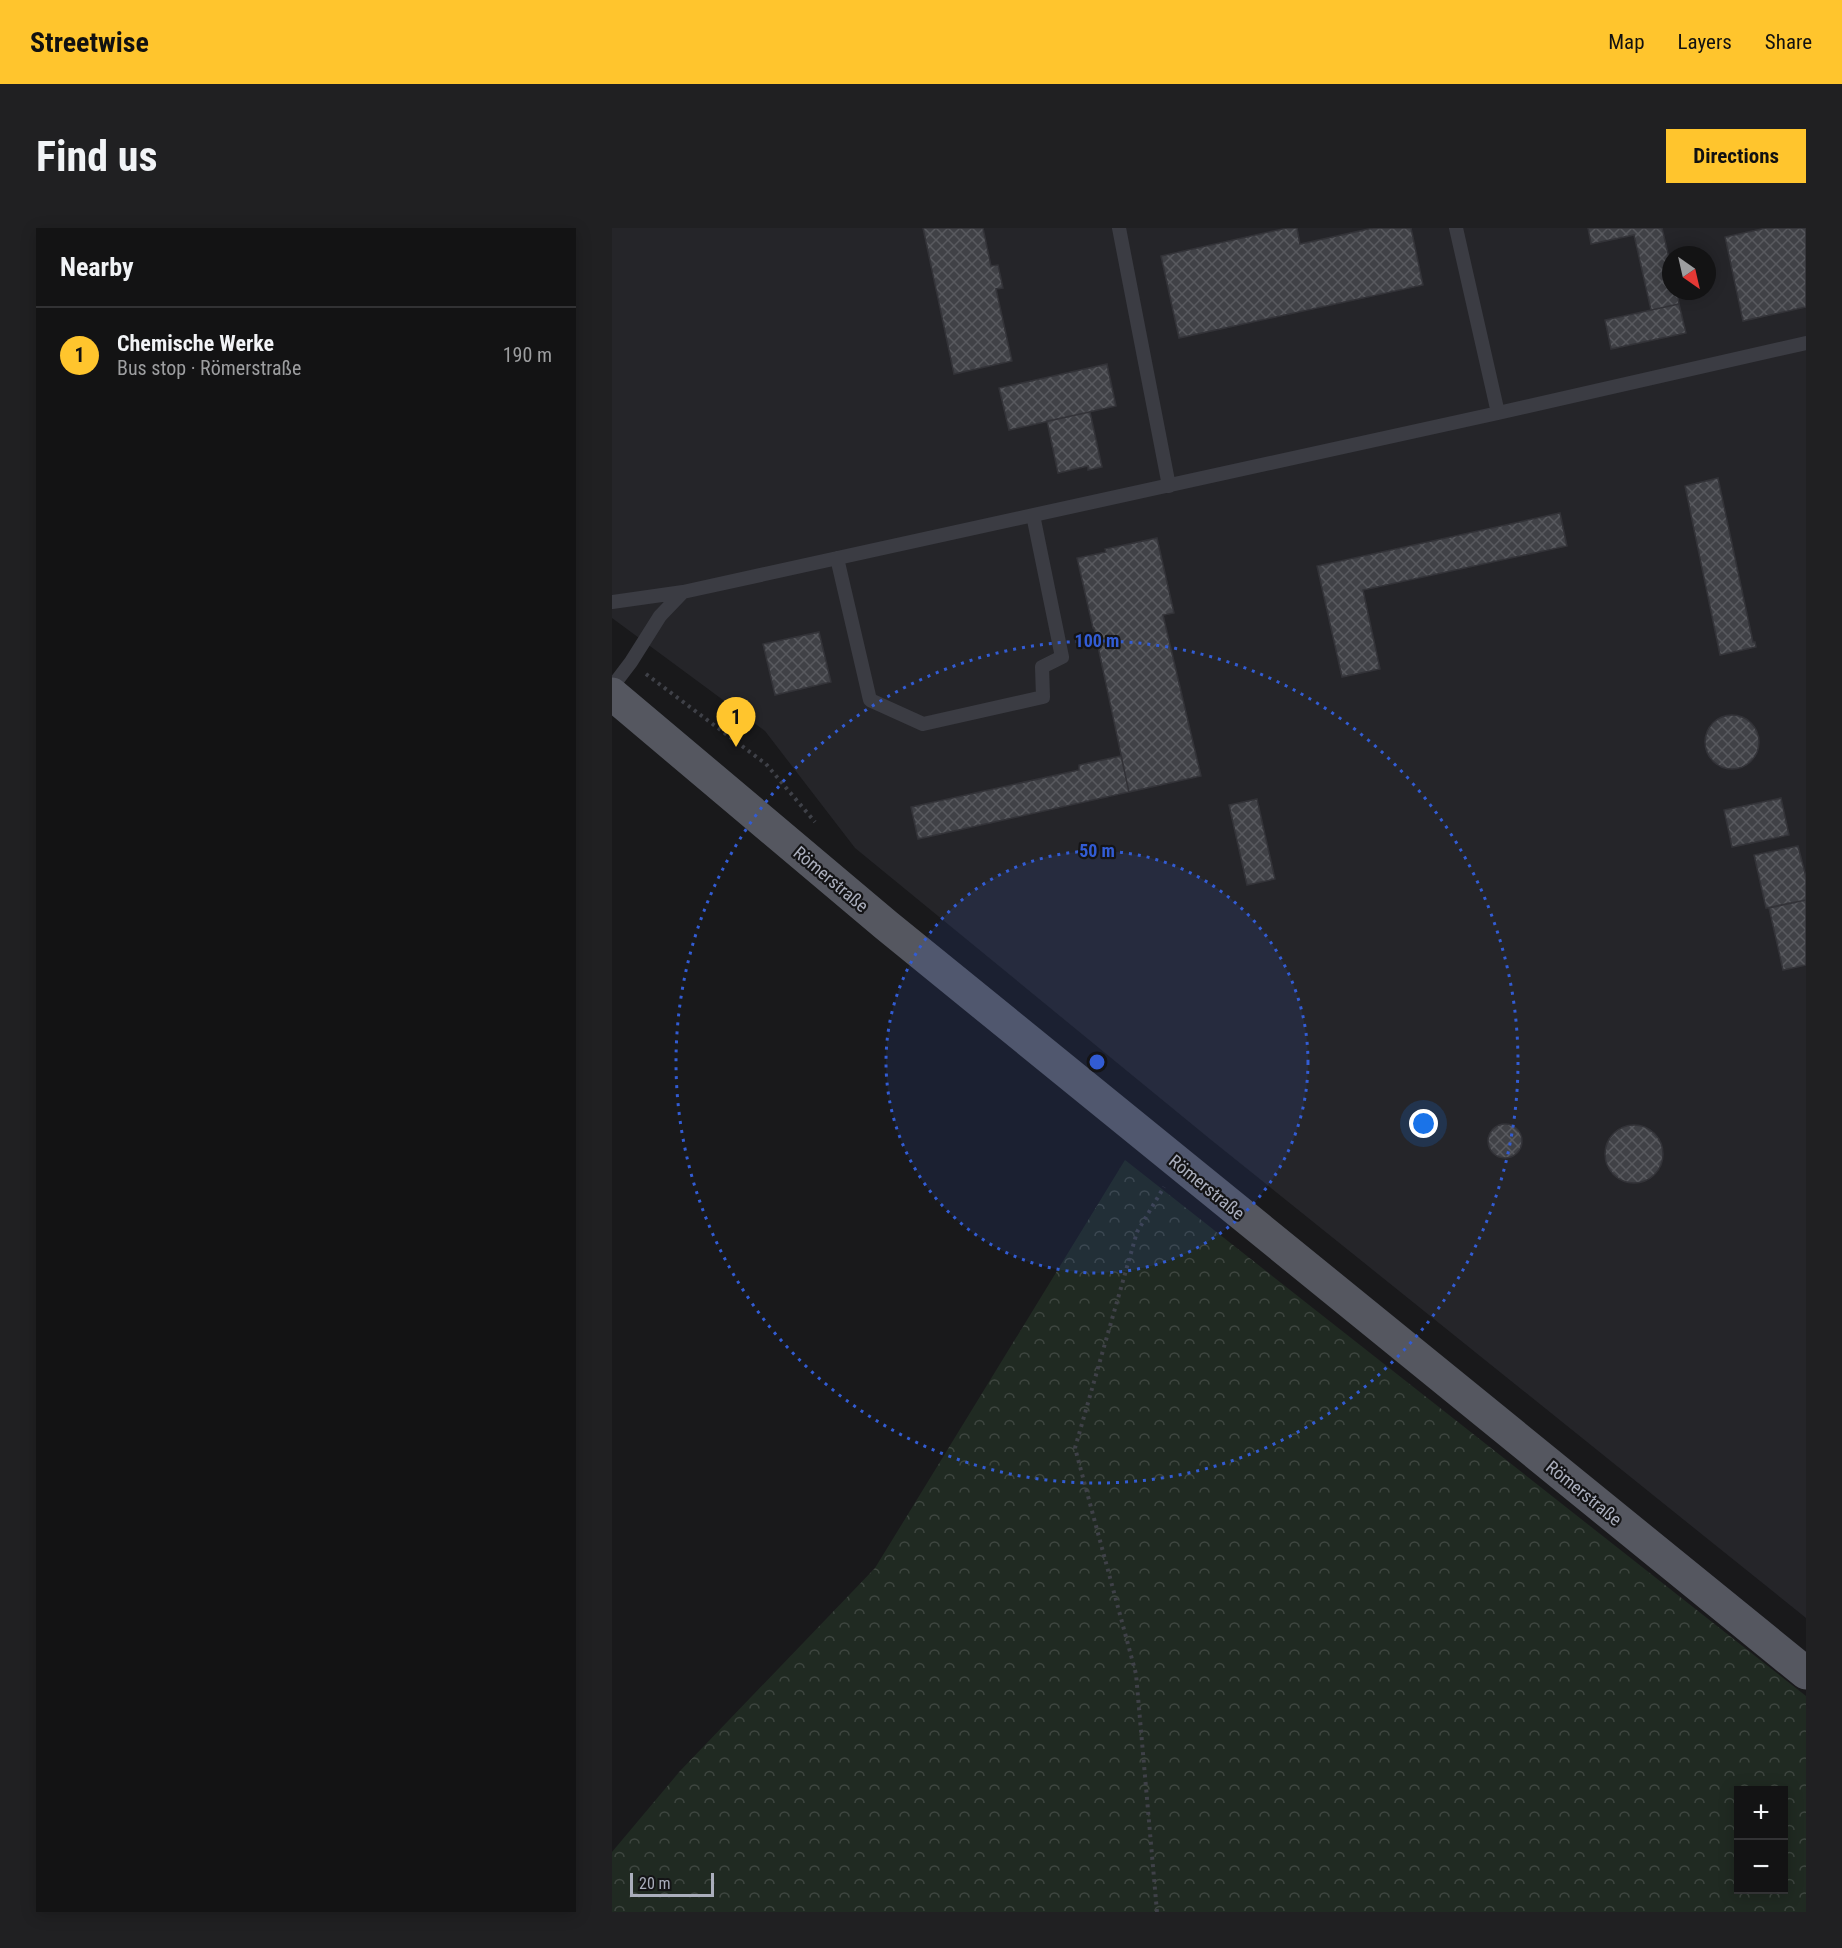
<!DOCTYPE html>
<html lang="en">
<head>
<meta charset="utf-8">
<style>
	:root { --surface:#131314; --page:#202022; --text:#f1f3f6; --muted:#9d9ea0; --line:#323234; --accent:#ffc52d }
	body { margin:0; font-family:"Roboto Condensed",sans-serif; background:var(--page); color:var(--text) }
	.controls { position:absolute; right:18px; bottom:18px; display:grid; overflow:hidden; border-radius:0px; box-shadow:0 3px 15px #0003 }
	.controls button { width:54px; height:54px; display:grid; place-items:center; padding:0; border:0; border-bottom:2px solid var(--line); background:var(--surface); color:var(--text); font:30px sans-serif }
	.compass { position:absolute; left:1050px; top:18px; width:54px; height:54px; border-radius:50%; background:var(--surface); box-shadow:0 3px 15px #0003; rotate:146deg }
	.scale { position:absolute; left:18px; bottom:15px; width:84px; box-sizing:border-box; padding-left:6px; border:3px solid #aaaebc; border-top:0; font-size:16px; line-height:21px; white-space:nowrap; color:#aaaebc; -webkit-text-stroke:4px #141416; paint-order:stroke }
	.you { position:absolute; left:812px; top:896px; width:21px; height:21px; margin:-15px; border:4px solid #fff; border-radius:50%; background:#1a73e8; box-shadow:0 0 0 9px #1a73e833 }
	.badge { display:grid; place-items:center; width:39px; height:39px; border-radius:50%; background:var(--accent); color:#111; font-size:20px; font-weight:700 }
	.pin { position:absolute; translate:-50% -50px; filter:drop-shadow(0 2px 3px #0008) }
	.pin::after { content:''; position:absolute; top:32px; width:21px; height:18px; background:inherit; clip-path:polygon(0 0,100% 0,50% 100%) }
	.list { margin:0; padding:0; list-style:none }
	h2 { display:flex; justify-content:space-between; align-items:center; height:78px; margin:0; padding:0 24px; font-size:26px }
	h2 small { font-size:20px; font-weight:400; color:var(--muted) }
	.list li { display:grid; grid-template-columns:39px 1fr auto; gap:18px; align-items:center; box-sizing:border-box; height:96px; padding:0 24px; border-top:2px solid var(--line) }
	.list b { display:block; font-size:22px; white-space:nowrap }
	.list p { margin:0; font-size:20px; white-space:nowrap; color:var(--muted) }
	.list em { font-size:20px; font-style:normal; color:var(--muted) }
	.map { position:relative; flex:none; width:1194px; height:1684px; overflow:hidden; border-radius:0px }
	header { display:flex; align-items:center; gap:36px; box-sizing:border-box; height:84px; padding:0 30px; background:var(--accent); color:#111 }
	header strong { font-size:28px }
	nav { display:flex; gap:33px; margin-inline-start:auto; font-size:21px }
	.intro { display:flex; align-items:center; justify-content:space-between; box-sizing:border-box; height:144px; padding:0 36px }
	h1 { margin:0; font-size:42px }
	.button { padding:15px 27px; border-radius:0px; background:var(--accent); color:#111; font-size:21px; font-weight:700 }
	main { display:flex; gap:36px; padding:0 36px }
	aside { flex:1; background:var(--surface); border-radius:0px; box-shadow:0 3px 15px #0003 }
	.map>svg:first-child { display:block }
	.built { fill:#252529; fill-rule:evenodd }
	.forest { fill:url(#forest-crowns); fill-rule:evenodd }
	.building { fill:url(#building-cross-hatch); stroke:#333338; stroke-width:1.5 }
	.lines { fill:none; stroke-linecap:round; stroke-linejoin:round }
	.path { stroke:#3f4148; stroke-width:4; stroke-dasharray:3 4.5; stroke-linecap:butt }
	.lane { stroke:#3b3c43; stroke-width:14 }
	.primary { stroke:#555760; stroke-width:33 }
	.ring { fill:none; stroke:#325cd4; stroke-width:3; stroke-dasharray:3 6 }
	.labels { text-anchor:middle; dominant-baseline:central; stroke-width:4.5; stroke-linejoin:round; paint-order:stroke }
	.street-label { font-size:18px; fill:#aaaebc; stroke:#141416 }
	.centre { fill:#325cd4; stroke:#141416; stroke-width:3 }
	.ring-label { font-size:18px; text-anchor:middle; font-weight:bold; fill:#325cd4; stroke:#141416; stroke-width:4.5; stroke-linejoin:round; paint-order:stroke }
</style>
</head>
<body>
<header>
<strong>Streetwise</strong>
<nav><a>Map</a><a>Layers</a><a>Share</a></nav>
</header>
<div class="intro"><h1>Find us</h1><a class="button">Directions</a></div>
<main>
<aside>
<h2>Nearby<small></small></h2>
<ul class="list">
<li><span class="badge">1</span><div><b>Chemische Werke</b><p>Bus stop · Römerstraße</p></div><em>190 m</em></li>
</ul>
</aside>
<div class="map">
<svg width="1194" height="1684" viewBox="0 0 1194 1684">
	<defs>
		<pattern id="forest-crowns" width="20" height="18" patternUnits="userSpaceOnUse" patternTransform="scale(1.5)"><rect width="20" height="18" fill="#202a22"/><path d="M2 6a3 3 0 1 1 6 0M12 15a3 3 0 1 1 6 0" fill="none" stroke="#3e4640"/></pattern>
		<pattern id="building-cross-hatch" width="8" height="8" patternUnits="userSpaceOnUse" patternTransform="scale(1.5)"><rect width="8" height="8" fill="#404146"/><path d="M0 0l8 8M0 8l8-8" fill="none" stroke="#595a5f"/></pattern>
	</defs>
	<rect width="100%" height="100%" fill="#19191b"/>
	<path class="built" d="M 0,0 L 1194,0 L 1194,1390 L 598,911 L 243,620 L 153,503 L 0,390 ZM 1059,27 L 1095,27 L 1095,63 L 1059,63 Z"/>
	<path class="forest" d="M 513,932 L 1194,1468 L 1194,1684 L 0,1684 L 0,1624 L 68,1543 L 263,1340 ZM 1126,1562 L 1172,1562 L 1172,1662 L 1126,1662 Z"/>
	<path class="building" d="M 311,0 L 371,0 L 379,38 L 386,37 L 391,60 L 384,61 L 400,133 L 342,146 Z
		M 675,0 L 685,0 L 688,16 L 761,0 L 799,0 L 811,57 L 567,110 L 549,28 Z
		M 976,0 L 1050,0 L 1059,38 L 1059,63 L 1065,63 L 1067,76 L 1039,82 L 1022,7 L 979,16 Z
		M 1154,0 L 1194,0 L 1194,79 L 1131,93 L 1113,9 Z
		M 1067,76 L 1074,105 L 999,121 L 993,92 Z
		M 495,136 L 504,178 L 397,202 L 387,160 Z
		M 478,184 L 490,239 L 476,242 L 476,238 L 446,245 L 435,193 Z
		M 1106,250 L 1141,414 L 1143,414 L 1144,419 L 1108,427 L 1073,258 Z
		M 948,285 L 955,318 L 751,362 L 768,441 L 730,449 L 705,338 Z
		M 545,310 L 562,385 L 551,387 L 589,548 L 517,564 L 482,400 L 481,400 L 465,330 L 494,324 L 493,321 Z
		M 207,404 L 219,454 L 163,467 L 151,416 Z
		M1093 514a27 27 0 1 1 54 0a27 27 0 1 1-54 0Z
		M 509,528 L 517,564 L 306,611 L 299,579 L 467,542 L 467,537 Z
		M 1169,570 L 1177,607 L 1120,619 L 1112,582 Z
		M 645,571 L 663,651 L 635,657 L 617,577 Z
		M 1186,618 L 1194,649 L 1194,672 L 1154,680 L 1142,627 Z
		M 1194,672 L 1194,737 L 1171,742 L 1157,680 Z
		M876 913a17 17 0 1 1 34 0a17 17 0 1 1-34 0Z
		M993 926a29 29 0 1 1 58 0a29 29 0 1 1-58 0Z"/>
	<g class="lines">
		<path class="path" d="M 34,446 L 154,536 L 203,594
			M 545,1684 L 524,1446 L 463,1220 L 525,1004 L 552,959"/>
		<path class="lane" d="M 507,0 L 557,258
			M 844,0 L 886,185
			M 225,330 L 258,472 L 311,496 L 431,469 L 430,439 L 450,429 L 421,287
			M 0,374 L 71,364
			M 0,459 L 19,434 L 48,388 L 71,364 L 886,185 L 1194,115"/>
		<path class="primary" d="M 0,466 L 274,697 L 1194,1445"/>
	</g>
	<circle cx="485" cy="834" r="211" fill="#325cd4" fill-opacity=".12"/>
	<g class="ring">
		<circle cx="485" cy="834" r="211"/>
		<circle cx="485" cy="834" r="421"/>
	</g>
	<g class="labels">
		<g class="street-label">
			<text transform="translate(219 651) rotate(40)">Römerstraße</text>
			<text transform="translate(595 959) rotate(39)">Römerstraße</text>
			<text transform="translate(972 1265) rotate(39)">Römerstraße</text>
		</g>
	</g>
	<circle cx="485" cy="834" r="9" class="centre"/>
	<g class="ring-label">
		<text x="485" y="419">100 m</text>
		<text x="485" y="629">50 m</text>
	</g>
</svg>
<div class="controls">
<button>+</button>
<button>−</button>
</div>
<svg class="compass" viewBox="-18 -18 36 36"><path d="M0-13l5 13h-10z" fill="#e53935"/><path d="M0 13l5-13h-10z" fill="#9d9ea0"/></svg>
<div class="scale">20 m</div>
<div class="you"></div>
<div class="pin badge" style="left:124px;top:519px">1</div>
</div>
</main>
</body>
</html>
